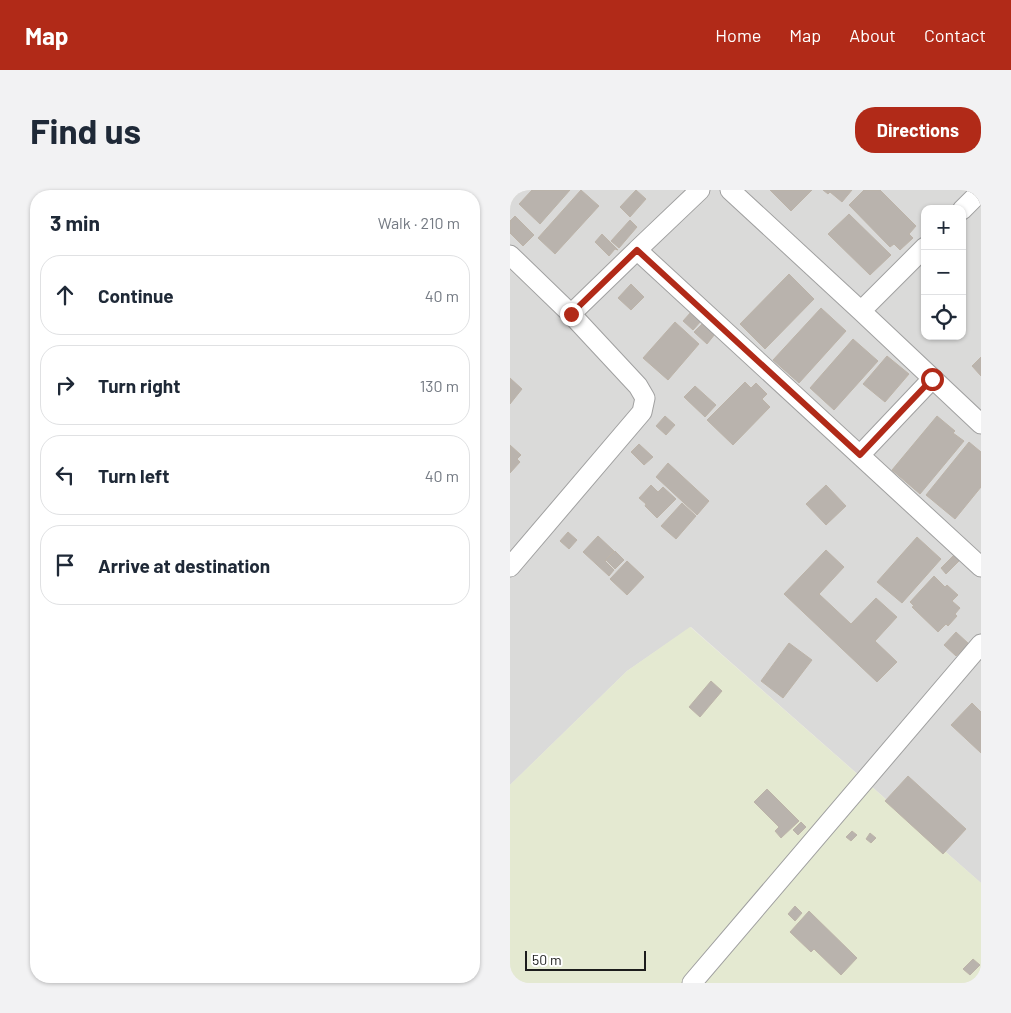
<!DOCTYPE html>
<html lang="en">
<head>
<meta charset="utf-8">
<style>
	:root { --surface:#fff; --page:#f2f2f3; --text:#1f2937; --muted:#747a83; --line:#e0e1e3; --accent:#b12a18 }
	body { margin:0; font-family:Barlow,sans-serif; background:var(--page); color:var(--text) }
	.controls { position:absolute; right:15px; top:15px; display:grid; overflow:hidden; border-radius:10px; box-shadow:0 1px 4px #0004 }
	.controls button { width:45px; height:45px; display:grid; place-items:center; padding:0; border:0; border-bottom:1px solid var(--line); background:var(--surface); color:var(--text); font:25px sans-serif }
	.scale { position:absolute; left:15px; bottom:12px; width:121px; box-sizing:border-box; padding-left:5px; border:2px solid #1c1c1c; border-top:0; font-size:14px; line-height:18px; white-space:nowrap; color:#1c1c1c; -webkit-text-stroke:4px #fff; paint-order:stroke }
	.stop { position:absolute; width:15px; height:15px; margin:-11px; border:4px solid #b12a18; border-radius:50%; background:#fff }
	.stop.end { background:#b12a18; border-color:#fff; box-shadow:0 1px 5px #0008 }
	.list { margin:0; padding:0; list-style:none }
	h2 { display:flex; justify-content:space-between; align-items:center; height:65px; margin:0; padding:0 20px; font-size:21px }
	h2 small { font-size:16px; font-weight:400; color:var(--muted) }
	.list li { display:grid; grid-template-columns:32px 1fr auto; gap:15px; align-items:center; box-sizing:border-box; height:80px; margin:0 10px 10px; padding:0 10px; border:1px solid var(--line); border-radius:20px }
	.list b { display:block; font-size:19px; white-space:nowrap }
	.list em { font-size:16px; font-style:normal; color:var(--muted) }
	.icon { flex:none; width:28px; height:28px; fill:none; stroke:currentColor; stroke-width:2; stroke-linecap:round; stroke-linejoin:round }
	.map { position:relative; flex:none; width:471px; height:793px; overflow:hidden; border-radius:20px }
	header { display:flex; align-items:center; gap:30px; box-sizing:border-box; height:70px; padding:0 25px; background:var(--accent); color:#fff }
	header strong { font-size:24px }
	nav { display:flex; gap:28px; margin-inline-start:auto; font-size:18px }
	.intro { display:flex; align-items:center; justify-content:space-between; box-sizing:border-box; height:120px; padding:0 30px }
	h1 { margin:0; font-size:35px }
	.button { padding:12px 22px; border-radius:20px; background:var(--accent); color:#fff; font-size:18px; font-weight:700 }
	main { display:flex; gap:30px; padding:0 30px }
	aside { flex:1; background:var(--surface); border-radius:20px; box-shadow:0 1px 4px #0004 }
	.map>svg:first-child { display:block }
	.residential { fill:#dadad9; fill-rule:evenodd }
	.farmland { fill:#e4e9d1 }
	.building { fill:#b9b3ad; stroke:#bcb3a8 }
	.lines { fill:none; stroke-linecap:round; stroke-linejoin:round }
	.street-casing { stroke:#a0a0a0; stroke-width:21 }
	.street { stroke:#fff; stroke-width:19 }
	.route { stroke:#b12a18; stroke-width:6 }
</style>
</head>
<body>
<header>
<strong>Map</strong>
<nav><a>Home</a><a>Map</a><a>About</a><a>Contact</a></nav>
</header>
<div class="intro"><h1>Find us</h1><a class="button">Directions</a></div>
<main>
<aside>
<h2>3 min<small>Walk · 210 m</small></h2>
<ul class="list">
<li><svg class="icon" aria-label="ahead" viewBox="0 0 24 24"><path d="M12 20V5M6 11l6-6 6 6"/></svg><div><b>Continue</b></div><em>40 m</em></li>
<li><svg class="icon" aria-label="right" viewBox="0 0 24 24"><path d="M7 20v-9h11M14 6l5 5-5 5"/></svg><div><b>Turn right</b></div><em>130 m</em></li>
<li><svg class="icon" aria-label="left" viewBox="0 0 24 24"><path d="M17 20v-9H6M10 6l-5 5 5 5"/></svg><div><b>Turn left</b></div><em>40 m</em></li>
<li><svg class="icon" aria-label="arrive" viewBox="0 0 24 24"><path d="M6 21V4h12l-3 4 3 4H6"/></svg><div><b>Arrive at destination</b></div></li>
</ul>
</aside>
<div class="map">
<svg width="471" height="793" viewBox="0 0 471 793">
	<rect width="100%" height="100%" fill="#eceae3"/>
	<path class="residential" d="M 0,0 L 471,0 L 471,693 L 181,437 L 117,481 L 0,595 ZM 415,19 L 452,19 L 452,146 L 415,146 Z"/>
	<path class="farmland" d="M 180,437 L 471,693 L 471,793 L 0,793 L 0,595 L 117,481 Z"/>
	<path class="building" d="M 22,0 L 60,0 L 30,34 L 9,14 Z
		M 71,0 L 89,16 L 45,64 L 28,48 Z
		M 126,0 L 136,9 L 120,27 L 110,17 Z
		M 260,0 L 302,0 L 281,21 Z
		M 313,0 L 342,0 L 332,12 L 320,2 L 318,4 Z
		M 354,0 L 370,0 L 406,36 L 399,44 L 403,48 L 390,60 L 384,54 L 380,57 L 339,15 Z
		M 339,24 L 381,65 L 360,85 L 318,44 Z
		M 5,26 L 24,45 L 13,56 L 0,43 L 0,31 Z
		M 120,30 L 127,37 L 109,58 L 101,51 Z
		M 92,44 L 108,60 L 105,59 L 99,66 L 85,52 Z
		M 279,84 L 304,109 L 255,159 L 230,134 Z
		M 121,94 L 134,107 L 121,120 L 108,108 Z
		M 311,118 L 336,141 L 289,193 L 263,170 Z
		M 181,122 L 191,131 L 183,140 L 173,131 Z
		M 165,132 L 189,154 L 158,190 L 133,168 Z
		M 193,133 L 205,144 L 197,154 L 184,142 Z
		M 343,149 L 368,171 L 324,220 L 300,198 Z
		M 377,166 L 399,184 L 375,212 L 353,194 Z
		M 471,167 L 471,186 L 462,176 Z
		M 0,188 L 12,199 L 0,214 Z
		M 235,192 L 241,198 L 246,193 L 257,204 L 252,209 L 260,217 L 223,255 L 197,230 Z
		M 185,196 L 206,215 L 195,227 L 174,207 Z
		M 155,226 L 165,235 L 156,245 L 146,236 Z
		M 427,226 L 445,241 L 443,243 L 454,251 L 410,304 L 382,280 Z
		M 459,252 L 471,262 L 471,297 L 445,329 L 416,305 Z
		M 129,254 L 143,267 L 134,275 L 121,262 Z
		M 0,255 L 11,265 L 7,269 L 10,272 L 0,283 Z
		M 158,273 L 199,311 L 187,325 L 146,287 Z
		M 141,295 L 148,302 L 153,297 L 166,309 L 147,328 L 135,316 L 136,314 L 129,308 Z
		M 316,295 L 336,316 L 316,335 L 296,314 Z
		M 172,313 L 186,326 L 166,349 L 151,336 Z
		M 58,342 L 67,350 L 59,359 L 50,351 Z
		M 88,346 L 104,361 L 95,371 L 104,380 L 99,386 L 73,362 Z
		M 407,347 L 431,369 L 392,413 L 367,392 Z
		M 316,360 L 334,377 L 309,404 L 341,434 L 366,408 L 387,427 L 365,451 L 387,472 L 367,492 L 274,404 Z
		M 105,361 L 114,370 L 105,379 L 96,370 Z
		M 448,361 L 453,367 L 436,384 L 431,378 Z
		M 117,371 L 134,387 L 117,405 L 100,389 Z
		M 424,386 L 435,397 L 437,395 L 448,405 L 442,411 L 450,418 L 445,424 L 447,426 L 438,436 L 436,434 L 428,442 L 402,417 L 404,416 L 400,412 Z
		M 446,442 L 459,454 L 446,466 L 434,455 Z
		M 279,453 L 302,470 L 273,508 L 251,491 Z
		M 201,491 L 212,501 L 190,527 L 179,517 Z
		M 462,513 L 471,522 L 471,563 L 441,535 Z
		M 398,586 L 456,639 L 433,664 L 375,611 Z
		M 257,599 L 289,631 L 271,648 L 265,641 L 269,637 L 244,612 Z
		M 291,632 L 296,637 L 288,645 L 283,640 Z
		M 342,641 L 347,645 L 341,651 L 336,647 Z
		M 360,643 L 366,648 L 361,653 L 356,649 Z
		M 285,716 L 292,723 L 285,731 L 278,724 Z
		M 299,721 L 347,768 L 331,785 L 304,759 L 301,762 L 280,742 Z
		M 463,769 L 470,775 L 460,785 L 453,779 Z"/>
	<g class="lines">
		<defs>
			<path id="street" d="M 220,0 L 351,121 L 471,234
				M 452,20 L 471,1
				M 127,60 L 190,0
				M 0,65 L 61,124 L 127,60 L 471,377
				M 351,121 L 415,57
				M 350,265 L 422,189
				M 0,377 L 132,222 L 135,208 L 128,196 L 61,124
				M 182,793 L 471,454"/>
		</defs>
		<use href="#street" class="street-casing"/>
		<use href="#street" class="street"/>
	</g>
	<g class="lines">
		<path class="route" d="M 61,124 L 127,60 L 350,265 L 422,189"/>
	</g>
</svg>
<div class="controls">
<button>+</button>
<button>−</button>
<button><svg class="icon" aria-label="locate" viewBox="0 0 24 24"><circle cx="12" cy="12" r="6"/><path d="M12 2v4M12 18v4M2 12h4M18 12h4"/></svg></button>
</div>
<div class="scale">50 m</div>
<div class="stop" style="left:422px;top:189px"></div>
<div class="stop end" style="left:61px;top:124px"></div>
</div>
</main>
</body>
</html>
